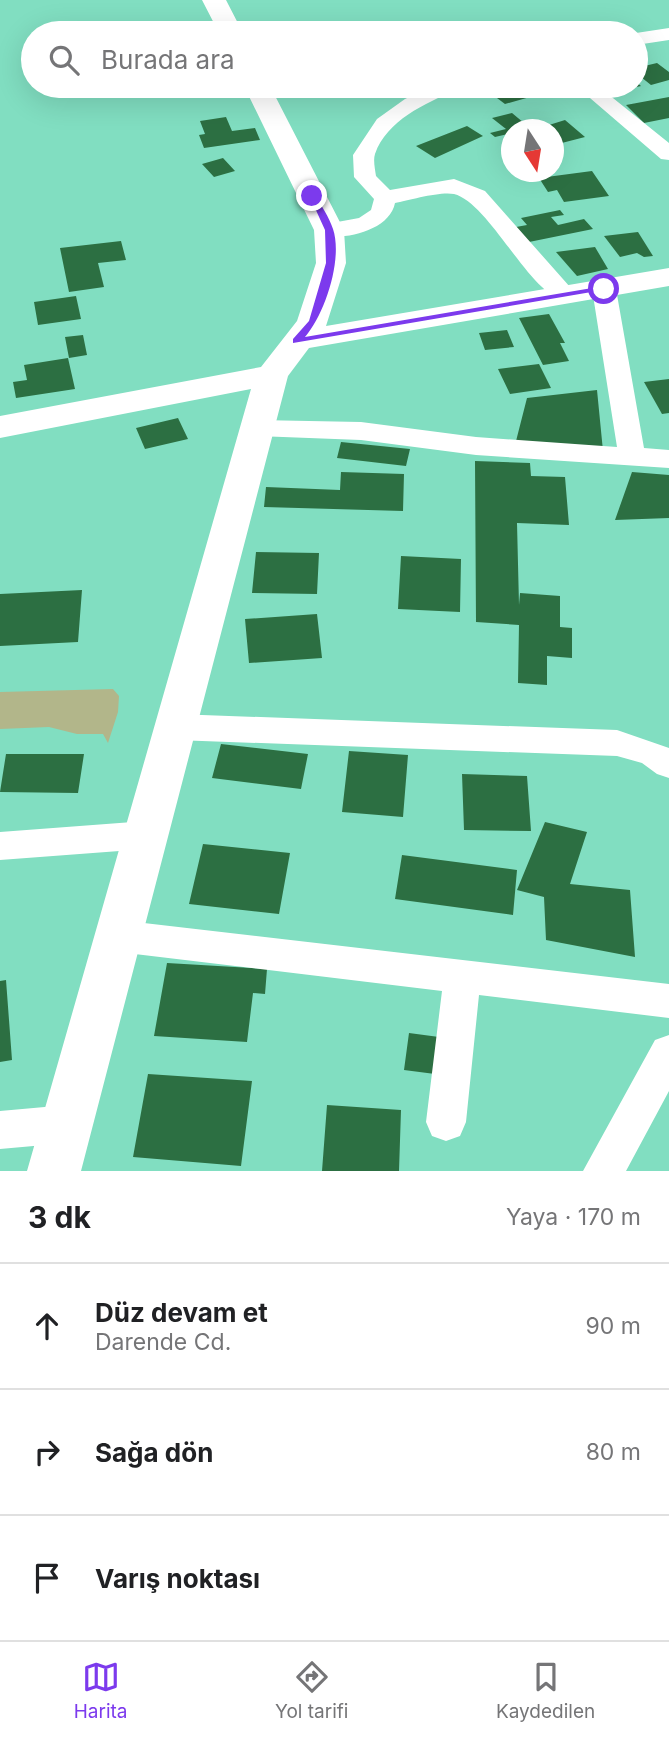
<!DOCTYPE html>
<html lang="tr">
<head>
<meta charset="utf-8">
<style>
	:root { --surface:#fff; --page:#f2f2f2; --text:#202124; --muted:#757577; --line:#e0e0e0; --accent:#7c3aed }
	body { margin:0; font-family:Inter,sans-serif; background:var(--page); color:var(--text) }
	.compass { position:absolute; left:501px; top:119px; width:63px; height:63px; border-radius:50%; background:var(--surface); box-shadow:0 7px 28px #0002; rotate:168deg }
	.stop { position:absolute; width:21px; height:21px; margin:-16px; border:5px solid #7c3aed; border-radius:50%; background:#fff }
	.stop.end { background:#7c3aed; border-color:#fff; box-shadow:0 2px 7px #0008 }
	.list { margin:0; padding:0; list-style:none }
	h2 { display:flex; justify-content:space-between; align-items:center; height:91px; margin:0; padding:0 28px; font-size:30px }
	h2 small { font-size:23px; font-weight:400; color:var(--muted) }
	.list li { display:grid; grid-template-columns:46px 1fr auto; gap:21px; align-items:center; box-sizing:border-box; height:126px; padding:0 28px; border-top:2px solid var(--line) }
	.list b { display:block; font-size:26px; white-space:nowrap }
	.list p { margin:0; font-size:23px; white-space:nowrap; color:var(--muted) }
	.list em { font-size:23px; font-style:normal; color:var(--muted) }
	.icon { flex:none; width:38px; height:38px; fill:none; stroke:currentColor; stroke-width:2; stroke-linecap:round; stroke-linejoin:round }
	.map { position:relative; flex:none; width:669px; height:1171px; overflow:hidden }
	.search { position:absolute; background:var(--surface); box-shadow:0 7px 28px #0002; left:21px; right:21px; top:21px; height:77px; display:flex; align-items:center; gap:18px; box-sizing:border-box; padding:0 24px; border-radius:38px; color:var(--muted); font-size:26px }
	.sheet { height:469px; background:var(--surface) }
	nav { display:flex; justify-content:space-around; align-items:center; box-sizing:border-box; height:98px; border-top:2px solid var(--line); background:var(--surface); font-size:19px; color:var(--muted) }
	nav a { display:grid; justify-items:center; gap:4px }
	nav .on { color:var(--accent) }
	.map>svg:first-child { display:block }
	.green { fill:#b2b68a }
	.building { fill:#2c6f42 }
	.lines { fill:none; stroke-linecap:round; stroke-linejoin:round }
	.street { fill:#fff; fill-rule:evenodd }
	.secondary { fill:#fff; fill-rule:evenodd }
	.route { fill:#7c3aed }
</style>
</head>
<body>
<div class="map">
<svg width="669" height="1171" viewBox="0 0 669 1171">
	<rect width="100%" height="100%" fill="#81dec1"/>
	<path class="green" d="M 113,689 L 119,696 L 118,712 L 108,743 L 103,734 L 77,734 L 49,727 L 0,729 L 0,692 Z"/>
	<path class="building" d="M 657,63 L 669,72 L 669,80 L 651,85 L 636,73 L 636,68 Z
		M 636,82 L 641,86 L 614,92 L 606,86 L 636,87 Z
		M 481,86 L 544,86 L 551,91 L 505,104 Z
		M 669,97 L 669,118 L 644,123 L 626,105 Z
		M 512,113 L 530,128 L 512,130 L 512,133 L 495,137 L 490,133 L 506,129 L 492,118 Z
		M 226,117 L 232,131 L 255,128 L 260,140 L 204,148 L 199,135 L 205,134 L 200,121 Z
		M 565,120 L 585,137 L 554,145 L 554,130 L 533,130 Z
		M 467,126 L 483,136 L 435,158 L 416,146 Z
		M 223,158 L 235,171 L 214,177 L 202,164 Z
		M 592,171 L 609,196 L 564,202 L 557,190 L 548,192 L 539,178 Z
		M 560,210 L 564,215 L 551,217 L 558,225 L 584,219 L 593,229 L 529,242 L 516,227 L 527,225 L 521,218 Z
		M 638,232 L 653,256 L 644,257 L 637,253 L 620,257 L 604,236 Z
		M 121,241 L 126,260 L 98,263 L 104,287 L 69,292 L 60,248 Z
		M 595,247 L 608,269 L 577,276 L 556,252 Z
		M 76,296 L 81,319 L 38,325 L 34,302 Z
		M 549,314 L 565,343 L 560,343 L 569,361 L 543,365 L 519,318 Z
		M 507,330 L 514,347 L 485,350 L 479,333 Z
		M 83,335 L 87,355 L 69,358 L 65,337 Z
		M 68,358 L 75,389 L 16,398 L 13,382 L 27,380 L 24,365 Z
		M 539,364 L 551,388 L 510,394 L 498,369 Z
		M 669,379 L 669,413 L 662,414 L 644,382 Z
		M 597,390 L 603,451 L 515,445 L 527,398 Z
		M 178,418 L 188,439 L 145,449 L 136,428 Z
		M 341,442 L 410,449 L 406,466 L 337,458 Z
		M 475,461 L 530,463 L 531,476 L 565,477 L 569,525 L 517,523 L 519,605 L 520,593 L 560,596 L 560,627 L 572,628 L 572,658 L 547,656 L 547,685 L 518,683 L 519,625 L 476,622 Z
		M 341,472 L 404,474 L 403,511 L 264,507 L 266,487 L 340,490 Z
		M 632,472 L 669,475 L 669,518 L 615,520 Z
		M 256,552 L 319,553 L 317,594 L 252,593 Z
		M 401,556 L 461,559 L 460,612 L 398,609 Z
		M 82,590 L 78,642 L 0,646 L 0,594 Z
		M 317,614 L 322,658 L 249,663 L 245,619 Z
		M 221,744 L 308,754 L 301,789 L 212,778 Z
		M 349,751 L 408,755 L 403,817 L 342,812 Z
		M 6,754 L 84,754 L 78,793 L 0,792 Z
		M 462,774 L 527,776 L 531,831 L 464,830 Z
		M 545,822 L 587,832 L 570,884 L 630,890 L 635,957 L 546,940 L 544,897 L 517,890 Z
		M 203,844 L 290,853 L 279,914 L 189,904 Z
		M 402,855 L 517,870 L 513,915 L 395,899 Z
		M 167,963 L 267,969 L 265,994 L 253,993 L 247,1042 L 154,1036 Z
		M 6,980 L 12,1060 L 0,1062 L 0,981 Z
		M 409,1033 L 439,1037 L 435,1074 L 404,1070 Z
		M 148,1074 L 252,1081 L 241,1166 L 133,1157 Z
		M 327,1105 L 401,1110 L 399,1171 L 322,1171 Z"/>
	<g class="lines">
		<path class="street" d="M 669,28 L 669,40 L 636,45 L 636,33 Z
			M 432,86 L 458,86 L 455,90 C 425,104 387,120 375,154 C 373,160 375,169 376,176 L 390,190 L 454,179 L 485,191 L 578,296 L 575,301 C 536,311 493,204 454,194 C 441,191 409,200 395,203 C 390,230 345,241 321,235 L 318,230 L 321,225 L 359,218 L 371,210 L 374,199 L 354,177 L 353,155 L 377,119 L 405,99 Z
			M 576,86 L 598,86 L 669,143 L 669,160 L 661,159 Z
			M 604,282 L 612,284 L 616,289 L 644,448 L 669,450 L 669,468 L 476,455 L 361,440 L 257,436 L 248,434 L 244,428 L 248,422 L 257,420 L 361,422 L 476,437 L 617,447 L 592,289 L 596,284 Z
			M 175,714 L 617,730 L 669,748 L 669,778 L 657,774 L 642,763 L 617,756 L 175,740 L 164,736 L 159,727 L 164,718 Z
			M 146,821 L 158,825 L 163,835 L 158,845 L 146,849 L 0,860 L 0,832 Z
			M 118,920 L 669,984 L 669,1018 L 479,995 L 466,1122 L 460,1136 L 446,1141 L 432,1136 L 426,1122 L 442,991 L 118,952 L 105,947 L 100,936 L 105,925 Z
			M 669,1035 L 669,1091 L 626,1171 L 583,1171 L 655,1040 Z
			M 67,1105 L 81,1110 L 87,1124 L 81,1138 L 67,1143 L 0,1149 L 0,1111 Z"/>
		<path class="secondary" d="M 202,0 L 226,0 L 243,33 L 219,33 Z
			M 244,86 L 270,86 L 344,230 L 346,263 L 326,326 L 669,268 L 669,286 L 309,348 L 288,376 L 81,1171 L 27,1171 L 251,389 L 0,438 L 0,416 L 261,367 L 297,321 L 316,263 L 314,230 Z"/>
	</g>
	<path class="route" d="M 309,195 L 315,195 C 321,205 329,217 333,229 C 343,259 325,314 305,337 L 604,286 L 609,289 L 293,343 L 293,339 L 309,321 L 326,263 L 325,230 Z"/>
</svg>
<svg class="compass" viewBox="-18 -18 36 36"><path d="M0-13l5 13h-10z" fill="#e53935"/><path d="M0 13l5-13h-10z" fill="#757577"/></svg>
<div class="stop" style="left:604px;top:289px"></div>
<div class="stop end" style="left:312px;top:196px"></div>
<div class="search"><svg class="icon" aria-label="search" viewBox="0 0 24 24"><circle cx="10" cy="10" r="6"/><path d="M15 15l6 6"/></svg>Burada ara</div>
</div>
<section class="sheet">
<h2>3 dk<small>Yaya · 170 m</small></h2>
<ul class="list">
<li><svg class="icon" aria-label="ahead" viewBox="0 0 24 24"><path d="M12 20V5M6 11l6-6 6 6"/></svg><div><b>Düz devam et</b><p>Darende Cd.</p></div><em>90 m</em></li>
<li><svg class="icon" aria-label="right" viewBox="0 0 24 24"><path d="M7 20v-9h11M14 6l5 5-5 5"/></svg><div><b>Sağa dön</b></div><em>80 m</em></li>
<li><svg class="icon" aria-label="arrive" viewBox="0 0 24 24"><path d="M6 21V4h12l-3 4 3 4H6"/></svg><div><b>Varış noktası</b></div></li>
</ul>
</section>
<nav>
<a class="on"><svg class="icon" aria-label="map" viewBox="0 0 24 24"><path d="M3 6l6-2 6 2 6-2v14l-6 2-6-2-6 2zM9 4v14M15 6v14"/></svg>Harita</a>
<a><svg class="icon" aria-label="directions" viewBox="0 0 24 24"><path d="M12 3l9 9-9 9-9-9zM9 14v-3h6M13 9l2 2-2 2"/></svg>Yol tarifi</a>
<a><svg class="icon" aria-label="saved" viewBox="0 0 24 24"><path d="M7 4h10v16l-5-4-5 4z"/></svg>Kaydedilen</a>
</nav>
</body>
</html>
